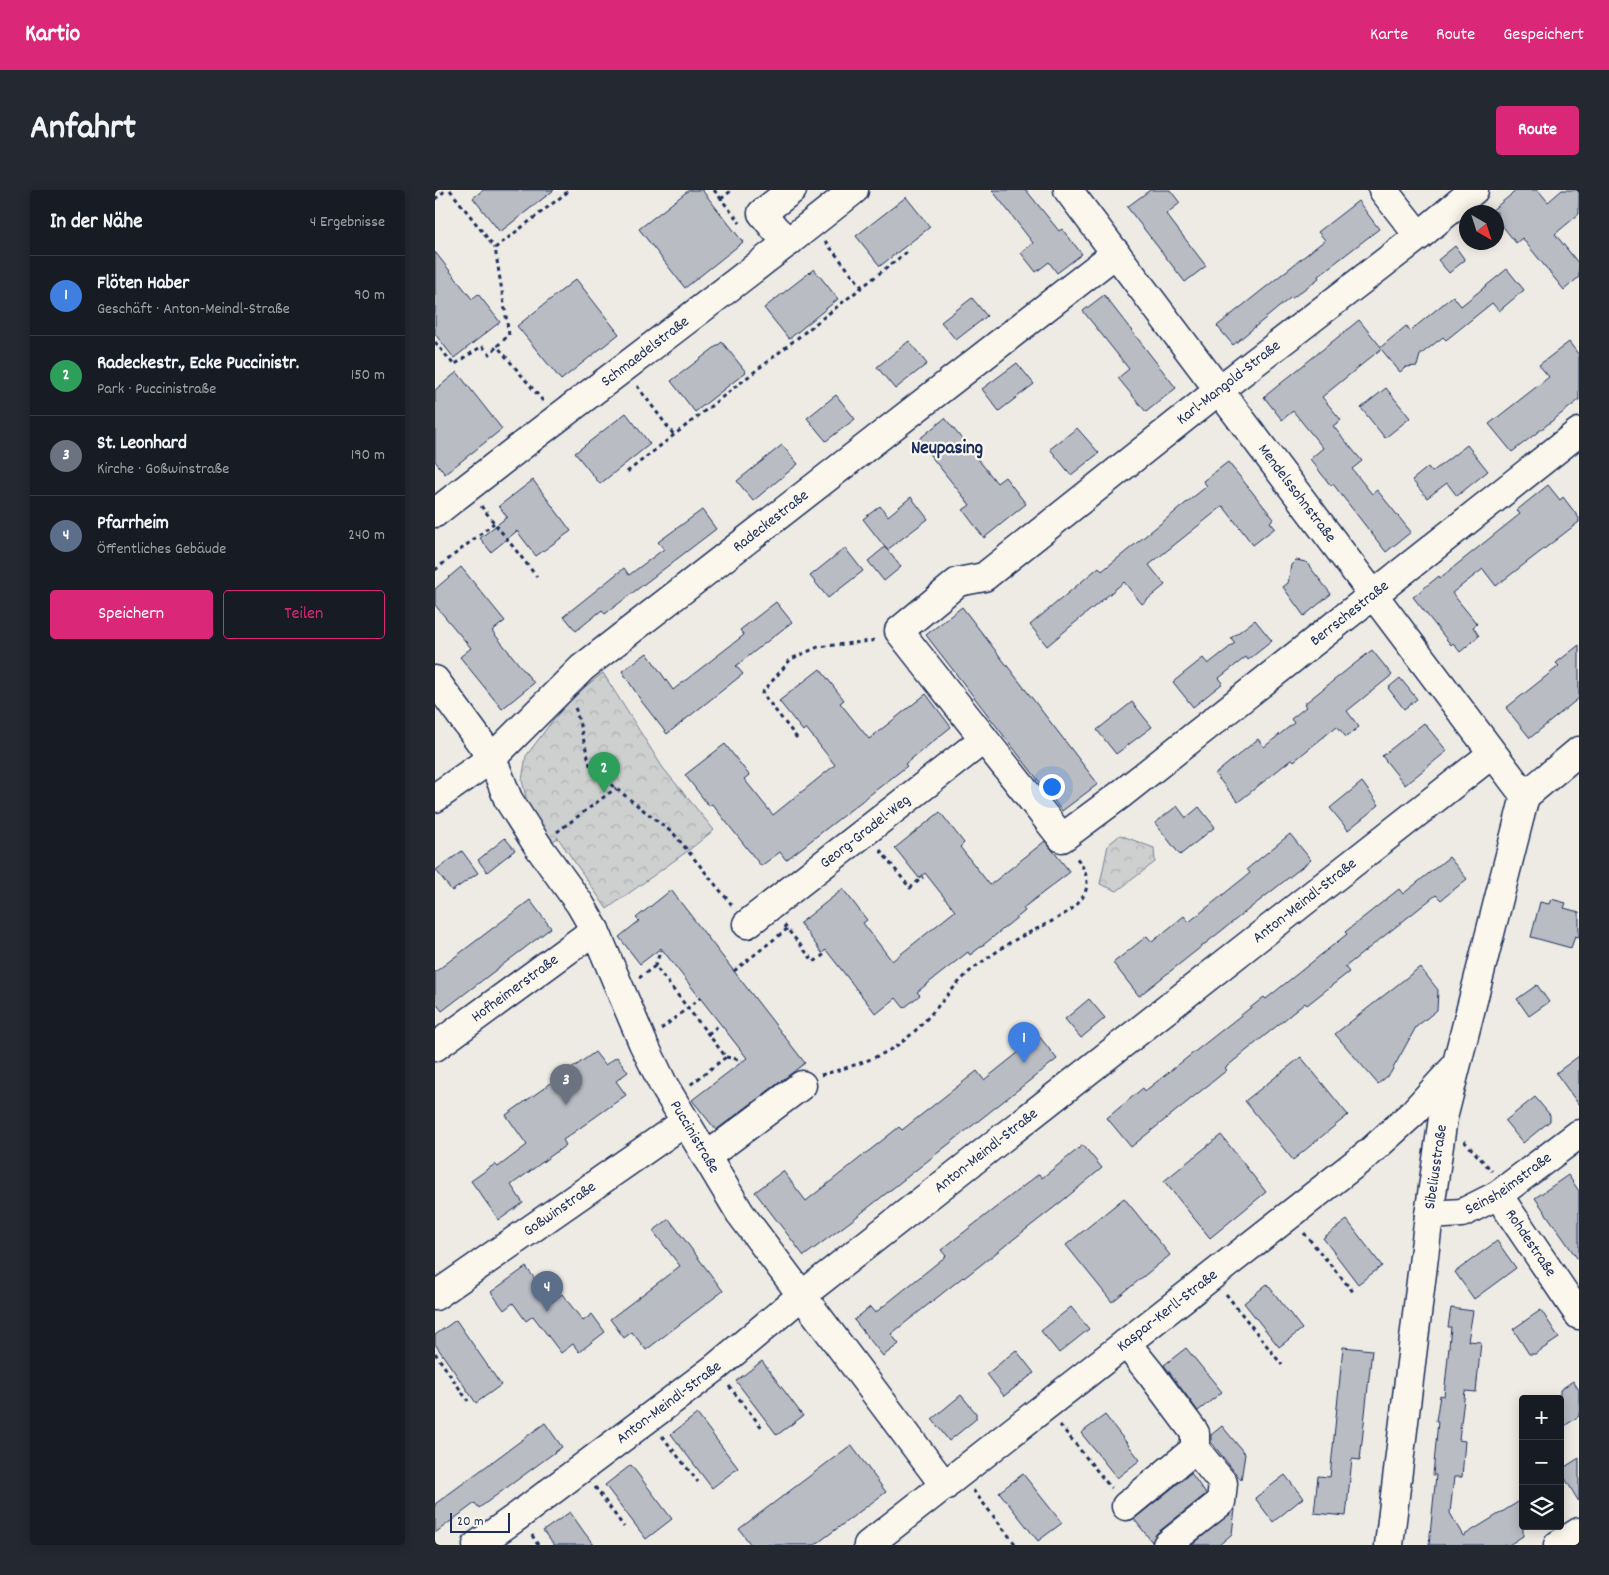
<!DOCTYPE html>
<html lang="de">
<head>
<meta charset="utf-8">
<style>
	:root { --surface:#171b24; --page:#242831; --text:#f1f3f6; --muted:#9ea1a6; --line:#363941; --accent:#db2777 }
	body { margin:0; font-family:Dekko,sans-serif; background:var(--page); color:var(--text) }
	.controls { position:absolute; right:15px; bottom:15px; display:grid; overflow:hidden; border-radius:5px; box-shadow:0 2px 12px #0003 }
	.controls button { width:45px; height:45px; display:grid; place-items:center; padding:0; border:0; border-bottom:1px solid var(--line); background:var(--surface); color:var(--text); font:25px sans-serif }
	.compass { position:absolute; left:1024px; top:15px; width:45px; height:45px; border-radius:50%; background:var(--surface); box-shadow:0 2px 12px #0003; rotate:141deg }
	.scale { position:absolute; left:15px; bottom:12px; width:60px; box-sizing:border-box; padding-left:5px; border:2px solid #1b2f5e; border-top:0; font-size:14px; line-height:18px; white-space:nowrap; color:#1b2f5e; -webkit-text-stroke:4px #fbf7ec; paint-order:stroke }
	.you { position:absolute; left:616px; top:596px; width:18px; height:18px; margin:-12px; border:4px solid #fff; border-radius:50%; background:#1a73e8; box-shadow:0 0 0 8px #1a73e833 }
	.badge { display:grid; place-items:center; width:32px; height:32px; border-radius:50%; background:var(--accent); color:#fff; font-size:16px; font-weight:700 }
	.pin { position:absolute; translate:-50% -41px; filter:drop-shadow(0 1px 2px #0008) }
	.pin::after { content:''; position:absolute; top:26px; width:18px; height:15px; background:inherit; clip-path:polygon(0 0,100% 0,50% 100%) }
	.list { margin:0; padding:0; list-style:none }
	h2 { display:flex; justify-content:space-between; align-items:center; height:65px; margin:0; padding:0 20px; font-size:21px }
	h2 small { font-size:16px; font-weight:400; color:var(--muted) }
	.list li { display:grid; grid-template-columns:32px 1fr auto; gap:15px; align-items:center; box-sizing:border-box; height:80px; padding:0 20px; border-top:1px solid var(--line) }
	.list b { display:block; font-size:19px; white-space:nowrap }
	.list p { margin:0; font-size:16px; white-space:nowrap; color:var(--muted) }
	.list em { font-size:16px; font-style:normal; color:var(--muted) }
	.actions { display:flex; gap:10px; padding:15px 20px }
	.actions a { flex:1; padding:11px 0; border:1px solid var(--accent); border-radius:5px; text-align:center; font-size:18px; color:var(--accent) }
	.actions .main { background:var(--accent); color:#fff }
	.icon { flex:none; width:28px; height:28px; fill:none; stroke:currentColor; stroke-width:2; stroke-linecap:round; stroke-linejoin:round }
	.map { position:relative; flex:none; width:1144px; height:1355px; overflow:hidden; border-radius:5px }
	header { display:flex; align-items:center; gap:30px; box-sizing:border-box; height:70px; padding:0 25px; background:var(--accent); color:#fff }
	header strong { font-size:24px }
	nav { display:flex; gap:28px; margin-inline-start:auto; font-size:18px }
	.intro { display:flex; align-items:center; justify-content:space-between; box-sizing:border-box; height:120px; padding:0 30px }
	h1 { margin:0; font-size:35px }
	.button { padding:12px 22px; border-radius:5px; background:var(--accent); color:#fff; font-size:18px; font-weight:700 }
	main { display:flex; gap:30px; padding:0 30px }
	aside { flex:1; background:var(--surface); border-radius:5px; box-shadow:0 2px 12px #0003 }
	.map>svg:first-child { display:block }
	.forest { fill:url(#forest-crowns); stroke:#747f96 }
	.building { fill:#b9bcc3; stroke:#1b2f5e }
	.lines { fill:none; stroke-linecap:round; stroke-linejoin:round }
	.minor-casing { stroke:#1b2f5e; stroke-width:31 }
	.path { stroke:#1b2f5e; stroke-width:3; stroke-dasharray:4 4; stroke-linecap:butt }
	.minor { stroke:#fbf7ec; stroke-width:28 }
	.labels { text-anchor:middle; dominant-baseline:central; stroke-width:4.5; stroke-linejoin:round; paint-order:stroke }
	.street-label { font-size:16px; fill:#1b2f5e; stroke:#fbf7ec }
	.quarter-label { font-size:19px; font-weight:bold; fill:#1b2f5e; stroke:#fbf7ec }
</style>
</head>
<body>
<header>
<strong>Kartio</strong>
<nav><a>Karte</a><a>Route</a><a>Gespeichert</a></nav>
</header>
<div class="intro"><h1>Anfahrt</h1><a class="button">Route</a></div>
<main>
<aside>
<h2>In der Nähe<small>4 Ergebnisse</small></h2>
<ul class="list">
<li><span class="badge" style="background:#3f7fe0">1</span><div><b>Flöten Haber</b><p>Geschäft · Anton-Meindl-Straße</p></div><em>90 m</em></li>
<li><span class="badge" style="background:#2e9e5b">2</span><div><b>Radeckestr., Ecke Puccinistr.</b><p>Park · Puccinistraße</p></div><em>150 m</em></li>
<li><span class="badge" style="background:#6b7280">3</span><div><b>St. Leonhard</b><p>Kirche · Goßwinstraße</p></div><em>190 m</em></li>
<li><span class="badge" style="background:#5c6f8a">4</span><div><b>Pfarrheim</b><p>Öffentliches Gebäude</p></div><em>240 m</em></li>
</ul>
<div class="actions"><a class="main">Speichern</a><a>Teilen</a></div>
</aside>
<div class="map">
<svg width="1144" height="1355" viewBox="0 0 1144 1355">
	<defs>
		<pattern id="forest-crowns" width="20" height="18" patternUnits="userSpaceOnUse" patternTransform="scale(1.25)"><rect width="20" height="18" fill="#cecfcf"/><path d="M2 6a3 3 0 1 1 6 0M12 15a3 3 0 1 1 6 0" fill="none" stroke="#b0b2b4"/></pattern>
	</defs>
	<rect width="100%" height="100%" fill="#eeebe4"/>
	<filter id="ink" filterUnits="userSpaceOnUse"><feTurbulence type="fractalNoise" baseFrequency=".02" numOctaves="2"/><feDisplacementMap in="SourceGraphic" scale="10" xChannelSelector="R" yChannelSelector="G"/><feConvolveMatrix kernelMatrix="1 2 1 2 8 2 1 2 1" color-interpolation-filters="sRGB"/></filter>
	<g filter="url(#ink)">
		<path class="forest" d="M 168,483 L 228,578 L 279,640 L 254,660 L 172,719 L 123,648 L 118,651 L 93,616 L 87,590 L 91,566 L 118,530 L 143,502 Z
			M 685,645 L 719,658 L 720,672 L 682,701 L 665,694 L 673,655 Z"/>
		<path class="building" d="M 48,0 L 119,0 L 65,42 L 38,8 Z
			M 254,0 L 267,0 L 308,52 L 250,98 L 204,39 Z
			M 557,0 L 591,0 L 624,41 L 627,39 L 647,64 L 622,83 L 614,72 L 601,82 L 586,63 L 598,53 Z
			M 715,0 L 735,0 L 745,13 L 731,24 L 771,76 L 750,92 L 692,17 Z
			M 1082,0 L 1103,0 L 1113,12 L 1127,0 L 1144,0 L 1144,24 L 1120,44 L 1144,74 L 1144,87 L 1129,100 L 1087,48 L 1081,53 L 1062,29 L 1062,22 L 1056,21 Z
			M 471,7 L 495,37 L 445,76 L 421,46 Z
			M 923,11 L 944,39 L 883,86 L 884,88 L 856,109 L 855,108 L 798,155 L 782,136 L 890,50 L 883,42 Z
			M 1020,56 L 1030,70 L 1014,83 L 1003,70 Z
			M 0,62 L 37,109 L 43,104 L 65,132 L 19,168 L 0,144 Z
			M 379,79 L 403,109 L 354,149 L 329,118 Z
			M 1072,79 L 1089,100 L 1064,121 L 1057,113 L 1011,150 L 1008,147 L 985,165 L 982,176 L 971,177 L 965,182 L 946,159 L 887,207 L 906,230 L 898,236 L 927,271 L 917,279 L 937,304 L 942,300 L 976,342 L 951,362 L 898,294 L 896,296 L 875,269 L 888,258 L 858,221 L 847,230 L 829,207 L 924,130 L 946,157 L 971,136 L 975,141 L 1018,106 L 1026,116 Z
			M 141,89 L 184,144 L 126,190 L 82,136 Z
			M 669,105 L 741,198 L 711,222 L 683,188 L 694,179 L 648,121 Z
			M 537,108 L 552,126 L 521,150 L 506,132 Z
			M 474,151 L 492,174 L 460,199 L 442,177 Z
			M 287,152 L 311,182 L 260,222 L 236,191 Z
			M 1134,152 L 1144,165 L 1144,210 L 1077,262 L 1054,234 L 1114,187 L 1104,175 Z
			M 582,173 L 599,194 L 564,221 L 547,199 Z
			M 22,182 L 67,239 L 10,284 L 0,271 L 0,200 Z
			M 951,198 L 975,228 L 950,248 L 926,218 Z
			M 401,205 L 420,229 L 391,251 L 372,228 Z
			M 191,223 L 215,254 L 165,294 L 140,263 Z
			M 510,228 L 562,293 L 570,287 L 591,314 L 549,348 L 528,320 L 535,315 L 483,250 Z
			M 642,238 L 664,263 L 636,285 L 615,259 Z
			M 347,255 L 363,274 L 318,311 L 302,291 Z
			M 1032,255 L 1053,281 L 1022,306 L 1012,293 L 992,308 L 977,290 L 993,277 L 997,282 Z
			M 793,272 L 839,329 L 835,332 L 840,338 L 818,355 L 788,316 L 714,375 L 730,395 L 707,414 L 689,392 L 612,456 L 595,435 L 664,377 L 667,381 L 772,296 L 768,291 Z
			M 98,290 L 136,341 L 101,366 L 82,341 L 56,362 L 45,348 L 72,327 L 64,316 Z
			M 1113,295 L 1125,310 L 1128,307 L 1144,328 L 1144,332 L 1061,396 L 1048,379 L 1017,403 L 1042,434 L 1038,437 L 1044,446 L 1025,462 L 1018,453 L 1016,455 L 978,407 L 1004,386 L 1005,388 L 1085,324 L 1082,320 Z
			M 476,307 L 493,329 L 452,360 L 428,329 L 445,316 L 453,326 Z
			M 267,320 L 281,339 L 170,424 L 167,420 L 141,441 L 129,426 L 189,378 L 194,385 L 229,359 L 223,352 Z
			M 450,357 L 466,377 L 449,391 L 433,371 Z
			M 410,358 L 428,381 L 393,408 L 375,386 Z
			M 861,370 L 871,372 L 896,404 L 869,426 L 848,397 L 853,393 L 856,375 Z
			M 26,377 L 70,431 L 57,441 L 99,493 L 67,519 L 25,467 L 36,458 L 0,415 L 0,399 Z
			M 341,412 L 357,432 L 301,476 L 308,484 L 232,544 L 207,512 L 187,481 L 212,463 L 238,500 L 309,445 L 305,440 Z
			M 527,417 L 663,594 L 627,621 L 491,445 Z
			M 820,430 L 837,451 L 813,470 L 811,467 L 784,488 L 788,493 L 758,517 L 738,492 L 768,468 L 773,474 L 800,453 L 796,448 Z
			M 1144,455 L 1144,508 L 1095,548 L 1071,518 L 1124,476 L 1121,473 Z
			M 937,460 L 957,485 L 912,521 L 924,537 L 911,547 L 902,536 L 859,571 L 857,569 L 803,612 L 780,584 L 823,549 L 829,557 L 859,533 L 856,529 L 871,517 L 869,514 Z
			M 385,479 L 409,510 L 405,513 L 434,549 L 491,504 L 516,537 L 470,574 L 472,576 L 351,670 L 345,662 L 326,676 L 277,614 L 274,616 L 250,585 L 290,554 L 314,585 L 309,589 L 338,625 L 400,575 L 371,538 L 368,541 L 344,511 Z
			M 965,488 L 982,509 L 969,519 L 953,498 Z
			M 697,512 L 717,537 L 681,564 L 662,540 Z
			M 989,533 L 1012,561 L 970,595 L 947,566 Z
			M 927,592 L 944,615 L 913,640 L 895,618 Z
			M 742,616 L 751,628 L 764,617 L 780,637 L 745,665 L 720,633 Z
			M 505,622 L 529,653 L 525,657 L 555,695 L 610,651 L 635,682 L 588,718 L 590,721 L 552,752 L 535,765 L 533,762 L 482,802 L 485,805 L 469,818 L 461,808 L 441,824 L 391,760 L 387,763 L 365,733 L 408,699 L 432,730 L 428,733 L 457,771 L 520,721 L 490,683 L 484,688 L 460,658 Z
			M 855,644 L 876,670 L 704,806 L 678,773 L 712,746 L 717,752 L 749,726 L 754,732 L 815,683 L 812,679 Z
			M 70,648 L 80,660 L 52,682 L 43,670 Z
			M 27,661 L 43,683 L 17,701 L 1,680 Z
			M 1014,667 L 1032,689 L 1006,710 L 1001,705 L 910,777 L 914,782 L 872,815 L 870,813 L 790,878 L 792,880 L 696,957 L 672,928 L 708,898 L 710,901 L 829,807 L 831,809 L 912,744 L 910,742 L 964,699 L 968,704 Z
			M 236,700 L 370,873 L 281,940 L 257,910 L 312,868 L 226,758 L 205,774 L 184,747 L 204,731 L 201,728 Z
			M 1116,709 L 1131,713 L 1129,718 L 1144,722 L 1144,747 L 1140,746 L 1136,758 L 1096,747 L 1105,712 L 1114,714 Z
			M 95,710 L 116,738 L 7,821 L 0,812 L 0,782 Z
			M 985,777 L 1003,800 L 1002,820 L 981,837 L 955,884 L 943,894 L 900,844 Z
			M 1102,795 L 1114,812 L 1094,826 L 1082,809 Z
			M 654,809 L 670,828 L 646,848 L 630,829 Z
			M 604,846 L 622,869 L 420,1028 L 369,1066 L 320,1002 L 348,981 L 371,1011 L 464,937 L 467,940 L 542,881 L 549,890 Z
			M 160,862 L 170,875 L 182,867 L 193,882 L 181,891 L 191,905 L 128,950 L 131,955 L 76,995 L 88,1013 L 64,1030 L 36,991 L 60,974 L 63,977 L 92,955 L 71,925 Z
			M 1144,866 L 1144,915 L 1121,883 Z
			M 866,867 L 913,925 L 858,970 L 810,911 Z
			M 1100,907 L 1115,925 L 1115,931 L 1088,953 L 1070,931 Z
			M 786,945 L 831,1002 L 775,1048 L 729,991 Z
			M 648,955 L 667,978 L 626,1012 L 529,1088 L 528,1087 L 456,1144 L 464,1154 L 448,1166 L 419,1130 L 435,1117 L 440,1123 L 511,1066 L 506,1060 L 604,984 L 607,988 Z
			M 1133,985 L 1144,1001 L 1144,1071 L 1100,1008 Z
			M 689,1008 L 735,1065 L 677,1112 L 631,1055 Z
			M 234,1029 L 288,1101 L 211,1160 L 197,1142 L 189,1148 L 175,1129 L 245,1076 L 218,1041 Z
			M 912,1030 L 947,1076 L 923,1094 L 888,1048 Z
			M 1062,1051 L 1081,1078 L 1039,1109 L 1020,1082 Z
			M 91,1077 L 117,1112 L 127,1104 L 148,1131 L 157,1124 L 170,1142 L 144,1162 L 138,1154 L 126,1163 L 98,1126 L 91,1131 L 78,1113 L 69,1120 L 56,1102 Z
			M 832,1094 L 867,1139 L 844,1157 L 809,1113 Z
			M 636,1117 L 654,1139 L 624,1163 L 606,1141 Z
			M 1016,1118 L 1038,1121 L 1033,1151 L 1046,1152 L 1041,1202 L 1030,1201 L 1024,1250 L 1030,1251 L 1027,1287 L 1019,1287 L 1015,1323 L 1028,1346 L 1088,1309 L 1088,1346 L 1074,1355 L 994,1355 L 1001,1285 L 998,1285 L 1003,1231 L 1001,1231 L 1005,1205 L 1009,1206 L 1016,1137 L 1013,1137 Z
			M 1106,1120 L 1124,1148 L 1100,1164 L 1094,1164 L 1078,1139 Z
			M 21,1130 L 66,1195 L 41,1213 L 0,1154 L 0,1145 Z
			M 908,1157 L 937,1160 L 925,1270 L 917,1269 L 911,1326 L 879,1323 L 883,1286 L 895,1287 Z
			M 751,1158 L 787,1202 L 763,1221 L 729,1175 Z
			M 581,1160 L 599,1183 L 569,1206 L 552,1184 Z
			M 327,1171 L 368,1226 L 342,1245 L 301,1191 Z
			M 1138,1191 L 1144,1200 L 1144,1226 L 1125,1239 L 1125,1200 Z
			M 526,1205 L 541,1223 L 541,1229 L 514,1251 L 497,1229 Z
			M 262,1224 L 303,1278 L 277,1298 L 236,1244 Z
			M 670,1225 L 705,1270 L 682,1288 L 646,1243 Z
			M 110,1233 L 127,1257 L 44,1318 L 40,1313 L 0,1343 L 0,1314 Z
			M 787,1236 L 810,1264 L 806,1290 L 776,1252 L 776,1245 Z
			M 416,1255 L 451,1302 L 380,1355 L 316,1355 L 304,1339 Z
			M 1144,1268 L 1144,1312 L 1125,1280 Z
			M 196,1275 L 237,1329 L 211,1349 L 170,1295 Z
			M 756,1283 L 771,1304 L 722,1343 L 717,1352 L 699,1329 Z
			M 588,1284 L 627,1333 L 603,1351 L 564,1302 Z
			M 850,1285 L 868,1308 L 838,1332 L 820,1308 Z
			M 800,1319 L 797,1344 L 784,1355 L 757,1355 Z
			M 135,1322 L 149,1342 L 159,1355 L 119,1355 L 108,1341 Z"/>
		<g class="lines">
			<defs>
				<g id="minor">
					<path id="s1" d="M 633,0 L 1090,606"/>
					<path d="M 948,0 L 984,46"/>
					<path id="s2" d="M 1039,0 L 984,46 L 793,193 L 549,387 L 523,392 L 464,441 L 627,648 L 685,605 L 1144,242"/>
					<path d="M 354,52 L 340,39 L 327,23 L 357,0"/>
					<path id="s3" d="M 0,323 C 138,214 282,110 419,0"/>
					<path id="s4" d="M 0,490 L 57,568 L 73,609 L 103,656 L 145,714 L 160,740 L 208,853 L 228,894 L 305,1023 L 510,1296"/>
					<path d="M 1090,606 L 1144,561"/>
					<path id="s5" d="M 0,608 L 57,568 L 147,478 L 681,63"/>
					<path id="s6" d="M 312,734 L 549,549"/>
					<path id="s7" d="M 0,857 L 160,740"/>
					<path d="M 271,967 L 367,895"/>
					<path id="s8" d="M 1063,1005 L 1144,1125"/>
					<path id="s9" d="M 994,1025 L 1027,1023 L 1063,1005 L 1144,944"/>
					<path id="s10" d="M 0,1106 L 250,932"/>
					<path d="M 691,1153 L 716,1184 L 760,1243 L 760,1259 L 691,1316"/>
					<path id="s11" d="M 42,1355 L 83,1326 L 280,1178 L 366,1106 L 1057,564"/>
					<path id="s12" d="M 433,1355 L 935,962 L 978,923 L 1019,878"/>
					<path d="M 732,1355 L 786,1312 L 788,1293 L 760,1259"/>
					<path id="s13" d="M 954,1355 L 994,1025 L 1008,928 L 1090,606"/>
					<path d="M 1123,1355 L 1144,1342"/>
				</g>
			</defs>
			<use href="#minor" class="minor-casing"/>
			<path class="path" d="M 15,0 L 60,58
				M 279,0 L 305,33
				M 0,9 L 11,0
				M 286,9 L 297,0
				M 390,51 L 427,97
				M 0,152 L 19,175 L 47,156 L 55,164 L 62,156
				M 202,196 L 239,245
				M 108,211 L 62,156 L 74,145 L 60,58 L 135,0
				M 192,282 L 473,61
				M 46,316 L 102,387
				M 0,380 L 59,333
				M 140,518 L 141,520 L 156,579 L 239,644 L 297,715
				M 362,548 L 327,503 L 356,469 L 383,457 L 436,451 L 442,449
				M 122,642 L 181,598
				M 445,660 L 475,698 L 488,687
				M 349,735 L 379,772 L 391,763
				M 220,776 L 226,760
				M 299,781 L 352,739
				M 204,788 L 220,776 L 291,867 L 255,895
				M 226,839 L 265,808
				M 273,844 L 284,835
				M 291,867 L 307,870
				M 386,885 C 414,877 444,869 467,852 C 492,833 510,805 533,783 C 543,774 556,766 567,758 C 587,743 631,729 645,711 C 657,696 652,681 641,667
				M 1029,951 L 1057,981
				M 869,1043 L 920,1104
				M 791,1104 L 847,1175
				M 0,1163 L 33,1211
				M 294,1196 L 328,1239
				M 625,1235 L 676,1298
				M 227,1246 L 263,1292
				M 160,1297 L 189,1337
				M 538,1300 L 581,1355
				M 97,1345 L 103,1355"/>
			<use href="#minor" class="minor"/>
		</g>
	</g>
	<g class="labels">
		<g class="street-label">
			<text stroke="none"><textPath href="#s3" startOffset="265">Schmaedelstraße</textPath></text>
			<text transform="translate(794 193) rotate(-38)">Karl-Mangold-Straße</text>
			<text stroke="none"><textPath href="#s1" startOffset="380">Mendelssohnstraße</textPath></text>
			<text stroke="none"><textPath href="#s5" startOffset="436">Radeckestraße</textPath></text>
			<text stroke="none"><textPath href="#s2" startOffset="1356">Berrschestraße</textPath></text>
			<text stroke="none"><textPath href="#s6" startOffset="150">Georg-Gradel-Weg</textPath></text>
			<text stroke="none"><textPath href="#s11" startOffset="1049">Anton-Meindl-Straße</textPath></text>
			<text stroke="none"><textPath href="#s7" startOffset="99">Hofheimerstraße</textPath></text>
			<text stroke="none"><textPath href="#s4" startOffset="528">Puccinistraße</textPath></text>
			<text stroke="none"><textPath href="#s11" startOffset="644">Anton-Meindl-Straße</textPath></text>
			<text stroke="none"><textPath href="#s13" startOffset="381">Sibeliusstraße</textPath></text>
			<text stroke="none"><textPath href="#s9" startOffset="88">Seinsheimstraße</textPath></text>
			<text stroke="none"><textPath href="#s10" startOffset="152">Goßwinstraße</textPath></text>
			<text stroke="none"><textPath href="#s8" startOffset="58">Rohdestraße</textPath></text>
			<text stroke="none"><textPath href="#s12" startOffset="380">Kaspar-Kerll-Straße</textPath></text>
			<text stroke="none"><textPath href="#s11" startOffset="239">Anton-Meindl-Straße</textPath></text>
		</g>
		<g class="quarter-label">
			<text x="512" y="259">Neupasing</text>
		</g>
	</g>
</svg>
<div class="controls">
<button>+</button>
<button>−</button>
<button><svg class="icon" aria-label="layers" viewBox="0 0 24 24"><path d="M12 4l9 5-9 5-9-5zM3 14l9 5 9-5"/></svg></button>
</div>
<svg class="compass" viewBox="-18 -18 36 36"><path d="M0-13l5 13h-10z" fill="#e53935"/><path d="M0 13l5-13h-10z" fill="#9ea1a6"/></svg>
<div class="scale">20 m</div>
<div class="you"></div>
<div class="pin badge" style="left:589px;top:873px;background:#3f7fe0">1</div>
<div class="pin badge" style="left:169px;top:603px;background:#2e9e5b">2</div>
<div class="pin badge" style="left:131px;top:915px;background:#6b7280">3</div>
<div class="pin badge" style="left:112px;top:1122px;background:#5c6f8a">4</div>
</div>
</main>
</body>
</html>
